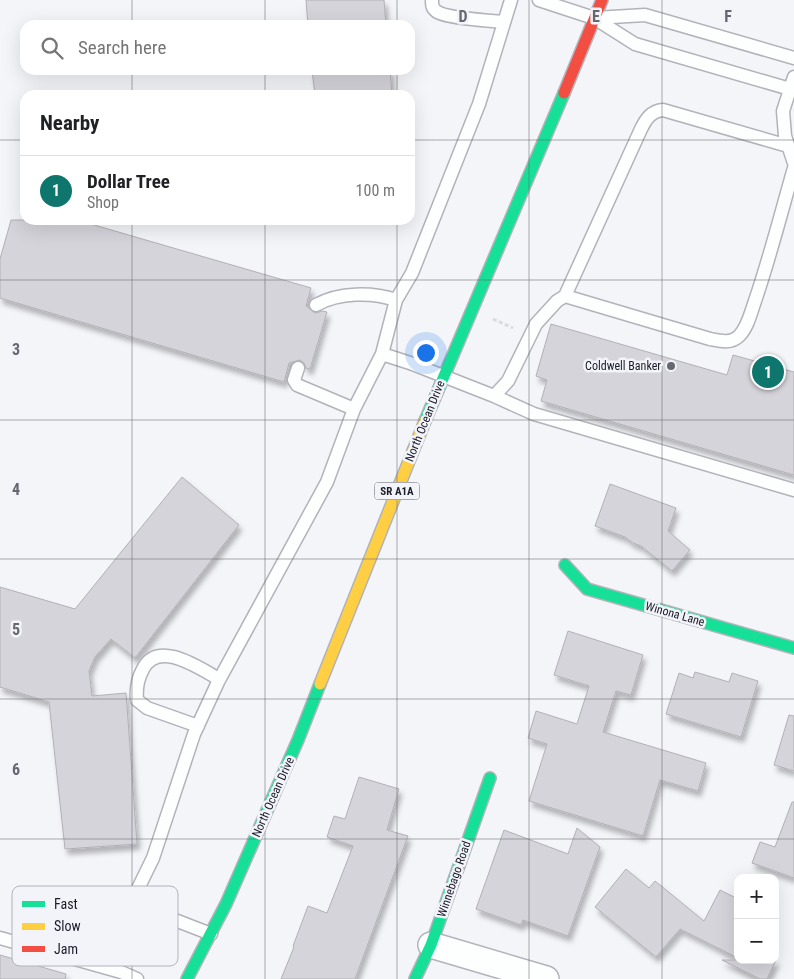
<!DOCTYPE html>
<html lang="en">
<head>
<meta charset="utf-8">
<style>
	:root { --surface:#fff; --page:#f6f6f6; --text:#202124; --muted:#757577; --line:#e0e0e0; --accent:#0f766e }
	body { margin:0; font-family:"Roboto Condensed",sans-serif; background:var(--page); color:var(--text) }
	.controls { position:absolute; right:15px; bottom:15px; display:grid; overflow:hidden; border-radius:10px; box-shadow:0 5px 20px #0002 }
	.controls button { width:45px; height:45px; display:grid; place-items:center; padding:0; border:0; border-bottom:1px solid var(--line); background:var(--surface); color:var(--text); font:25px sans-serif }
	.you { position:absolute; left:425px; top:352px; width:18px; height:18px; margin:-12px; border:4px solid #fff; border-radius:50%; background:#1a73e8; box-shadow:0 0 0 8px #1a73e833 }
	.badge { display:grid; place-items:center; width:32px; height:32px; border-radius:50%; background:var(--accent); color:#fff; font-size:16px; font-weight:700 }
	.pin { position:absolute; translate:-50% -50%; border:2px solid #fff; box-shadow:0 1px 5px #0006 }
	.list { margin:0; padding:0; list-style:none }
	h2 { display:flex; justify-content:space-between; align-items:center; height:65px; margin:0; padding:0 20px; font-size:21px }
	h2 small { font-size:16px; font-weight:400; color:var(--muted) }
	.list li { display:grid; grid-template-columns:32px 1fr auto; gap:15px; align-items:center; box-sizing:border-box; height:70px; padding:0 20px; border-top:1px solid var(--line) }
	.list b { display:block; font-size:19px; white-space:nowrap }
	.list p { margin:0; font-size:16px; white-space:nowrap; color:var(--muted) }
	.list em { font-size:16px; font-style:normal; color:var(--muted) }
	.icon { flex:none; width:28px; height:28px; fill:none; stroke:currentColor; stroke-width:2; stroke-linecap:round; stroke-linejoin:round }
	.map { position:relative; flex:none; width:794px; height:979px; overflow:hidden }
	.search { position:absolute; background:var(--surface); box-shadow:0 5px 20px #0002; left:20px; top:20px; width:395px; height:55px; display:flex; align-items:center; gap:12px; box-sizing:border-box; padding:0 18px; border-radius:15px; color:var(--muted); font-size:19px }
	.panel { position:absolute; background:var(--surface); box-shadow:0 5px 20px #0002; left:20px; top:90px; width:395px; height:135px; border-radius:15px }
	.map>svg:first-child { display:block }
	.building { fill:#d6d4db; stroke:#b2b0b6; filter:url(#shadow) }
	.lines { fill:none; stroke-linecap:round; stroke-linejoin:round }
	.lane-casing { stroke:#b2b3ba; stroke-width:15 }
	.street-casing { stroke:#b2b3ba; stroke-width:28 }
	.fast-casing { stroke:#b2b3ba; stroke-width:14 }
	.slow-casing { stroke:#b2b3ba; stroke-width:14 }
	.jam-casing { stroke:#b2b3ba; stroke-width:14 }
	.path { stroke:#dadbdd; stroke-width:3; stroke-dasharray:4 2.5; stroke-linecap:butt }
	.lane { stroke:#fdfefe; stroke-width:12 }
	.street { stroke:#fdfefe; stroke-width:25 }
	.fast { stroke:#16e098; stroke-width:11 }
	.slow { stroke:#ffcf43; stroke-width:11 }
	.jam { stroke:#f24e42; stroke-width:11 }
	.grid { fill:none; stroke:#666870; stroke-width:1; stroke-opacity:0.55 }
	.poi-dot { fill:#666870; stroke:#f3f4fa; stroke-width:2 }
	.labels { text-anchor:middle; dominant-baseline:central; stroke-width:5; stroke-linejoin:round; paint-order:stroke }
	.shield { fill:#f3f4fa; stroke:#5b5d66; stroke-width:1 }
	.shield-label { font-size:11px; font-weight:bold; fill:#1a1c27 }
	.poi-label { font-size:12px; fill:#1a1c27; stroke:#f3f4fa; text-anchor:end }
	.street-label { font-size:12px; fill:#1a1c27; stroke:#f3f4fa }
	.key { fill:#f3f4fa; stroke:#b2b3bb; stroke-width:1 }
	.key-label { font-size:14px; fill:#1a1c27 }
	.grid-label { font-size:16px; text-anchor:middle; font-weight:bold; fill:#666870; stroke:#f3f4fa; stroke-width:5; stroke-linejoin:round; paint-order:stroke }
</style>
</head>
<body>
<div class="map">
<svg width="794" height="979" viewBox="0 0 794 979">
	<defs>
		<filter id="shadow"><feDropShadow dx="3" dy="5.5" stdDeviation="2.5" flood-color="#0004"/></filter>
	</defs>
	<rect width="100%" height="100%" fill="#f4f5f9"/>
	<path class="building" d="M 306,0 L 384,0 L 386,25 L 308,25 Z
		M 312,70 L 390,70 L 392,95 L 315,95 Z
		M 11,220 L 77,220 L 311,288 L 306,306 L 315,313 L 323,311 L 327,312 L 310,369 L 306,368 L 304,363 L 300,360 L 289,363 L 284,382 L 0,298 L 0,259 Z
		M 551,324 L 727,375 L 733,355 L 794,372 L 794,475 L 541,401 L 547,380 L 536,376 Z
		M 182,477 L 239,525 L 135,658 L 111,639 L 95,657 L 89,671 L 92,696 L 126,693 L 137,844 L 65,849 L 49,702 L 0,687 L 0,587 L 75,609 Z
		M 610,484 L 676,508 L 668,531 L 690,550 L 672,571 L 641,546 L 633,543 L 625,537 L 595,526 Z
		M 568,631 L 643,655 L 631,695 L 616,691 L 603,732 L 706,763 L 698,791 L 660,780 L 643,836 L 529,801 L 547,744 L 528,738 L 536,711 L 577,724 L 589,686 L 554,675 Z
		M 695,672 L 729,682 L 732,673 L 758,681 L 741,737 L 666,714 L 679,673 L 693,678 Z
		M 789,715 L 794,716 L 794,771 L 774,765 Z
		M 359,777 L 399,789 L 387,830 L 408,836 L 355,979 L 281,979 L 294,947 L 293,946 L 308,906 L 327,913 L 353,846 L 327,837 L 334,816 L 345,819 Z
		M 792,802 L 794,802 L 794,878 L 752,863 L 760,842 L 775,847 Z
		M 577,828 L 600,847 L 568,936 L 523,920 L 521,925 L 476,909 L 504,830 L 568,854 Z
		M 626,869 L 649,888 L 655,881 L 704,921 L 720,890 L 738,899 L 738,958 L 680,929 L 656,957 L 595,907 Z
		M 0,955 L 66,974 L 65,979 L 0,979 Z
		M 722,960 L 776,960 L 767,979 L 760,979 Z"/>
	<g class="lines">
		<defs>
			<path id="lane" d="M 432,0 C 432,5 432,8 436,11 C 444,18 491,21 504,22
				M 539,0 L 594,18 L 635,44 L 790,89
				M 595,18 L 645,15 L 794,58
				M 794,77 L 783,111 L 785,136 L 794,163
				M 794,168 C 781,213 770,257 755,301 C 751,312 748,327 739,336 C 731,344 720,341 710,339 L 565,296 L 557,301 L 536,324 L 508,381 L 494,396 L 534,414 L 794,490
				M 565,296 L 641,129 C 646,119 651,111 663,110 L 788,146
				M 316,305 C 339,292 372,292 396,300
				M 298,368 L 294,380 L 297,385 L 354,409
				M 494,396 L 410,363 L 382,354 L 396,300 L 412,273 L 479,104 L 511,0
				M 198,726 L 147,708 L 137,700 C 136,690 138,678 143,669 C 158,639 199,668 219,679
				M 211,934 L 131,903 L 153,858 L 194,734 L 218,682 L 327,482 L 354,409 L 382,354
				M 0,938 L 121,972 L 137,979"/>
			<path id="street" d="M 431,945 L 546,979"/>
			<path id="fast" d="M 425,421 L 564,93
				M 565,565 L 587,589 L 794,648
				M 187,979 L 226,904 L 298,740 L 320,684
				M 415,979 L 431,945 L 490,778"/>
			<path id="slow" d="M 320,684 L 425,421"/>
			<path id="jam" d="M 564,93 L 602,0"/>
		</defs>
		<use href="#lane" class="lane-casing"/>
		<use href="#street" class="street-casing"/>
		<use href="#fast" class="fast-casing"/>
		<use href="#slow" class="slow-casing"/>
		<use href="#jam" class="jam-casing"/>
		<path class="path" d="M 493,319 L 513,328"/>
		<use href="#lane" class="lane"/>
		<use href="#street" class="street"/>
		<use href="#fast" class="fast"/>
		<use href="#slow" class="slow"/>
		<use href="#jam" class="jam"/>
	</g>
	<path class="grid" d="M 132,0 L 132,25M 265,0 L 265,25M 397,0 L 397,25M 529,0 L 529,979M 662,0 L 662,979M 132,70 L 132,95M 265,70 L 265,95M 397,70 L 397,95M 0,140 L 25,140M 410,140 L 794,140M 132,220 L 132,979M 265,220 L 265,979M 397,220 L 397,979M 0,280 L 794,280M 0,420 L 794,420M 0,559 L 794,559M 0,699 L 794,699M 0,839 L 794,839"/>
	<circle class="poi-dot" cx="671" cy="366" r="5"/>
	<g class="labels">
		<rect class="shield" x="374.5" y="482.5" width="45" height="17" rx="4"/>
		<g class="shield-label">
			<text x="397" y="491">SR A1A</text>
		</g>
		<g class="poi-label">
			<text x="661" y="366">Coldwell Banker</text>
		</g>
		<g class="street-label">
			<text transform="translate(425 421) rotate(-68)">North Ocean Drive</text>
			<text transform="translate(675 614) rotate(16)">Winona Lane</text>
			<text transform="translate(273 797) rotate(-66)">North Ocean Drive</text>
			<text transform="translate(454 879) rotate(-71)">Winnebago Road</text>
		</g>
	</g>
	<rect x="12" y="886" width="166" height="80" rx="8" class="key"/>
	<rect x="22" y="901" width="23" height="6" fill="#16e098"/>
	<rect x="22" y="923" width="23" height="7" fill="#ffcf43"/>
	<rect x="22" y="946" width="23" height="6" fill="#f24e42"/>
	<g class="key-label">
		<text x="54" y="909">Fast</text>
		<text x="54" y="931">Slow</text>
		<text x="54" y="954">Jam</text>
	</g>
	<g class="grid-label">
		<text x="463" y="22">D</text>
		<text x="596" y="22">E</text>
		<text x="728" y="22">F</text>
		<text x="16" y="355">3</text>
		<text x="16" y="495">4</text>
		<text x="16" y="635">5</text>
		<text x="16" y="775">6</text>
	</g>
</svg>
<div class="controls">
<button>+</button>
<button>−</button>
</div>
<div class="you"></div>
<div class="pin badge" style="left:768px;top:372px">1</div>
<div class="search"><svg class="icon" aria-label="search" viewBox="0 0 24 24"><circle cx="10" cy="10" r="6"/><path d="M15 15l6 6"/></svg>Search here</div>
<section class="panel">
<h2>Nearby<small></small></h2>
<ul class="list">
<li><span class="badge">1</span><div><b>Dollar Tree</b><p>Shop</p></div><em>100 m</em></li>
</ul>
</section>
</div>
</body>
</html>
